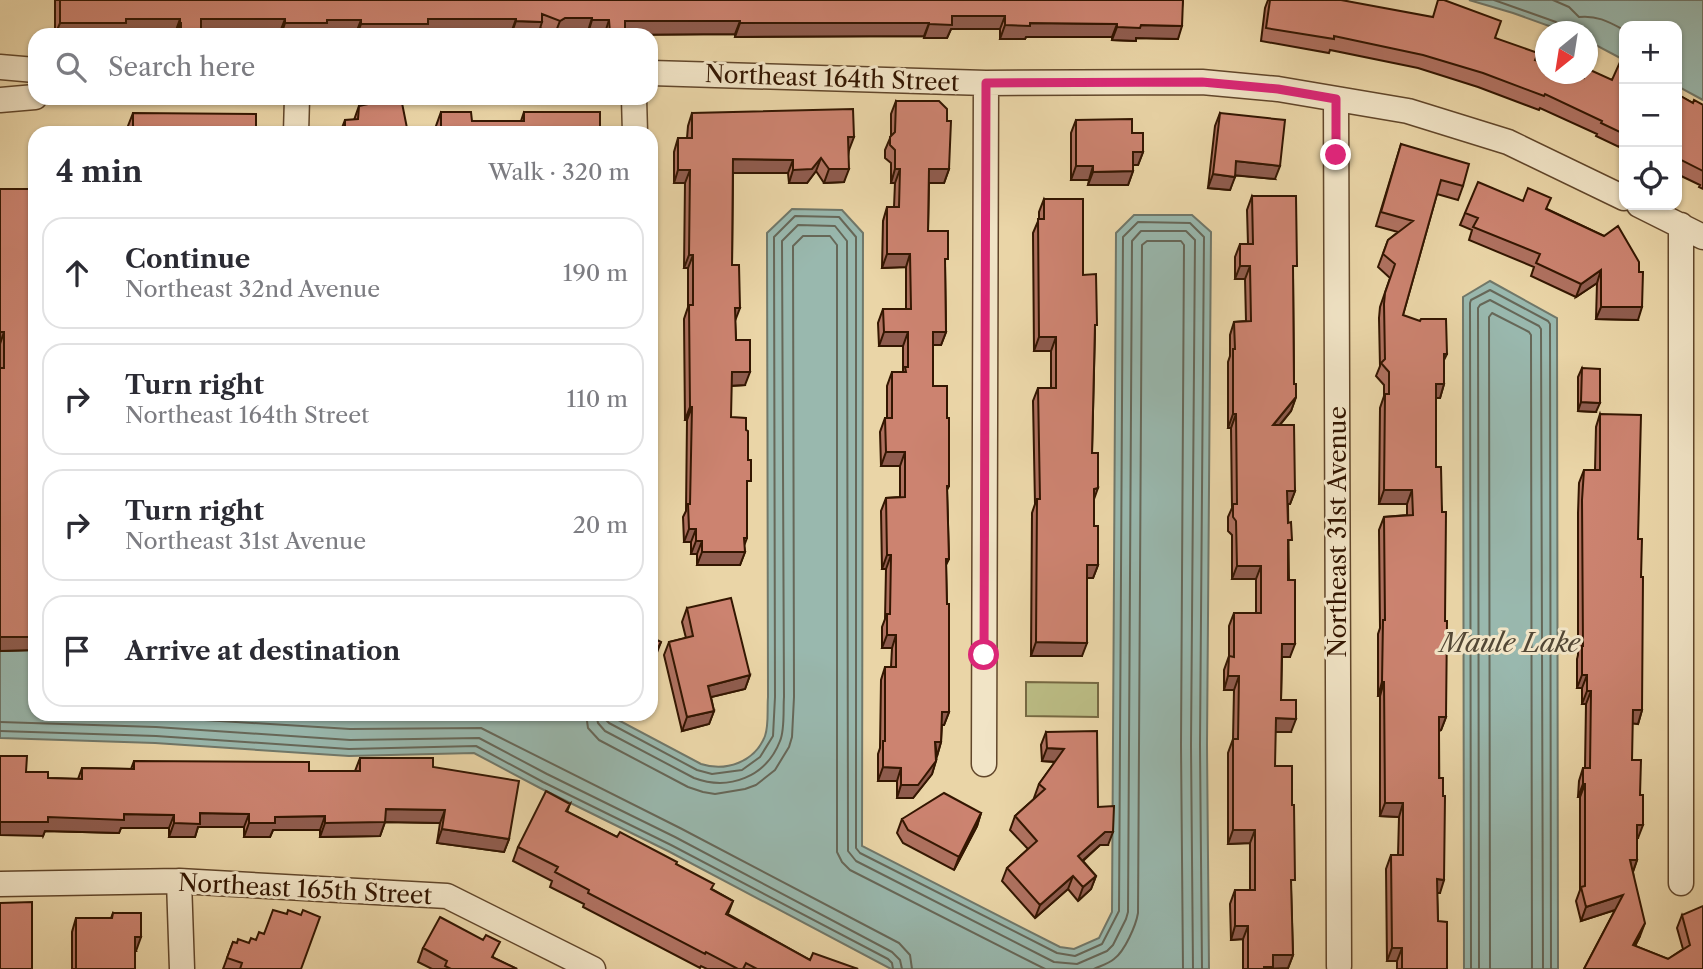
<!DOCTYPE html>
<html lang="en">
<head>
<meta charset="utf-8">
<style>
	:root { --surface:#fff; --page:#f7f7f7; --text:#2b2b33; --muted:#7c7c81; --line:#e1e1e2 }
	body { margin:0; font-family:"Libre Caslon Text",serif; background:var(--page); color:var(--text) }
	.controls { position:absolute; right:21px; top:21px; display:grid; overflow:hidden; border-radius:14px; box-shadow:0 2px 5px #0004 }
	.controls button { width:63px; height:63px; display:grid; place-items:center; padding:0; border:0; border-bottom:2px solid var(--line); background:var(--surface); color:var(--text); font:35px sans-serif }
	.compass { position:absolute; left:1535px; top:21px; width:63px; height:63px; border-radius:50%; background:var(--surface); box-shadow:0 2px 5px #0004; rotate:210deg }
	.stop { position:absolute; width:21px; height:21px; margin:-16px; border:5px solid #db2777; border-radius:50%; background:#fff }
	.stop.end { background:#db2777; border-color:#fff; box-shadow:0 2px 7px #0008 }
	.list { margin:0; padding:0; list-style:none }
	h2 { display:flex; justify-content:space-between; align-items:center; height:91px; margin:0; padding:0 28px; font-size:30px }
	h2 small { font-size:23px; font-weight:400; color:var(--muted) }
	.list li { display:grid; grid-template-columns:46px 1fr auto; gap:21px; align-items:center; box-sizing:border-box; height:112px; margin:0 14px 14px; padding:0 14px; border:2px solid var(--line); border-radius:21px }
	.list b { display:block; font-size:26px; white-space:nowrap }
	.list p { margin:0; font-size:23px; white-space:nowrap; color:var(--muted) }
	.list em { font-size:23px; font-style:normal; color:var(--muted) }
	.icon { flex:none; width:38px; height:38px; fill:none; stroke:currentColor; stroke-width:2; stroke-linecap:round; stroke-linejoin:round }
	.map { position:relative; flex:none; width:1703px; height:969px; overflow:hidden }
	.search { position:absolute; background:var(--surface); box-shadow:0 2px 5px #0004; left:28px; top:28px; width:630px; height:77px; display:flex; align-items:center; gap:18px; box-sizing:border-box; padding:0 24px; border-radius:21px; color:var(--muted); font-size:26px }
	.panel { position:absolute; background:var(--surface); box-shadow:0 2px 5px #0004; left:28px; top:126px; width:630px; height:595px; border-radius:21px }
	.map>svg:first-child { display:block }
	.green { fill:#bbbc84; stroke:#776942; stroke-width:2 }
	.water { fill:#99b8ae; stroke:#707769; stroke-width:2 }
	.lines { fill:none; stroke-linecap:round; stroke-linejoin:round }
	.shore { stroke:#666758; stroke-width:2 }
	.minor-casing { stroke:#61462a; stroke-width:27 }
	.minor { stroke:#f1e4c6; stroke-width:24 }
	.wall { fill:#af7160; stroke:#331601; stroke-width:2 }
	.shaded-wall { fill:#8f5c4e; stroke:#331601; stroke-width:2 }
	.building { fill:#cc8370; stroke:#331601; stroke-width:2 }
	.route { stroke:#db2777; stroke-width:9 }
	.labels { text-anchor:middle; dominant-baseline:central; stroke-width:6; stroke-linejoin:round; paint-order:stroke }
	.street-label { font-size:24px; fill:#331601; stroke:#f1e4c6 }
	.water-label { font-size:26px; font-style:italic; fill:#524735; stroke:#f1e4c6 }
</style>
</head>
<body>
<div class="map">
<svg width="1703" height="969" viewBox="0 0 1703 969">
	<rect width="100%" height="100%" fill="#ead5a7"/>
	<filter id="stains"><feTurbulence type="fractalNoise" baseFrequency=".00286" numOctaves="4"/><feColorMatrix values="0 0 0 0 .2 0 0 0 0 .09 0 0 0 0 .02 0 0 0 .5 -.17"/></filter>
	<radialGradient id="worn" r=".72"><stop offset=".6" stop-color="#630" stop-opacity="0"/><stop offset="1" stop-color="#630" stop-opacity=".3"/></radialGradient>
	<path class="green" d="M 1026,682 L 1098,683 L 1098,717 L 1026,716 Z"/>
	<path class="water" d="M 1469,0 L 1703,0 L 1703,100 L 1677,86 L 1677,26 L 1624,26 L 1624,60 L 1588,41 L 1588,32 L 1563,31 L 1513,13 Z
		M 792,209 L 842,210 L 863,233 L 862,846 L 1060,947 L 1074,949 L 1099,938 L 1112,912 L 1116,233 L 1134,215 L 1192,215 L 1211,232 L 1207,745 L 1209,969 L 891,969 L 668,851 L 540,788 L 474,753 L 349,756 L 155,743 L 0,738 L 0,646 L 35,648 L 35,714 L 607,714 L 701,764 C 726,772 755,762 765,736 C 769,725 767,709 768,697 L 767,233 Z
		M 1490,281 L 1557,318 L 1558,969 L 1464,969 L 1463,297 Z"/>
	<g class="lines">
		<path class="shore" d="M 1494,0 L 1556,22 L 1561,26 L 1561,32
			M 1553,0 L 1569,7 L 1579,17 C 1597,15 1609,22 1624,30
			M 71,714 L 156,717 L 350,729 L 481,728 L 680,828 L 899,943 L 910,955 L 912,969
			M 586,714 L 588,728 L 599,740 L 688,787 L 703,792 L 715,794 L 745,789 L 756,785 L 775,770 L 789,747 L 792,737 L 794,697 L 793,246 L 803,236 L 830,236 L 837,245 L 837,852 L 842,862 L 850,870 L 1045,969
			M 596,714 L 598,723 L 605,731 L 694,778 C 729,791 766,777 780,741 C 785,730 783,709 784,697 L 782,241 L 798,225 L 835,226 L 847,241 L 848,851 L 856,861 L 1054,962 L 1077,964 L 1107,951 L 1113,945 L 1126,919 L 1128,912 L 1132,241 L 1141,231 L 1186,231 L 1195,240 L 1191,745 L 1193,969
			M 605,714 L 606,720 L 609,723 L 697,770 L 712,774 L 742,770 L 760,757 L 773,736 L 775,697 L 774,237 L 795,216 L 839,217 L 856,237 L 856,848 L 860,853 L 1057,953 L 1075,956 L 1102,944 L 1119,911 L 1123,237 L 1138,222 L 1190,223 L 1204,237 L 1200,745 L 1202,969
			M 0,722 L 156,727 L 350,740 L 479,738 L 547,774 L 675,837 L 892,952 L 900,960 L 902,969
			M 0,731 L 156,736 L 349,749 L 476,746 L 543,782 L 671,845 L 888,959 L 892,963 L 893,969
			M 1094,969 C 1100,966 1108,964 1114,959 C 1125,951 1136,925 1138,913 L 1142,245 L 1147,241 L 1181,241 L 1184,245 L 1181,745 L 1183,969
			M 1471,969 L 1470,303 L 1471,300 L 1490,290 L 1548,321 L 1550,324 L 1551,969
			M 1479,969 L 1478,308 L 1480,305 L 1490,300 L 1539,326 L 1541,329 L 1543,969
			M 1490,969 L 1489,317 L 1492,313 L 1529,332 L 1531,335 L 1532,969"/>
		<defs>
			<path id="minor" d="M 0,67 L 35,70
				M 651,73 L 986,83 L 1202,82 L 1278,89 L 1408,111 L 1508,142 L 1624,198
				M 634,98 L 635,133
				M 1336,99 L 1339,966
				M 0,100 L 35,97
				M 296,133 L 297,98
				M 1639,205 L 1703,237
				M 984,764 L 986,83
				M 179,881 L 182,969
				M 1681,883 L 1681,225
				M 0,884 L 179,881 L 447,896 L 593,969"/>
		</defs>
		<use href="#minor" class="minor-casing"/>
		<use href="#minor" class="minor"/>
	</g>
	<path class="wall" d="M 55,0 L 1183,0 L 1178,39 L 1136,38 L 1136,41 L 1112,40 L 1112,37 L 1026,37 L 1025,39 L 1000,39 L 1000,29 L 951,29 L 947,38 L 924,38 L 924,36 L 735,37 L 735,34 L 605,35 L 605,33 L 588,33 L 588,31 L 560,31 L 555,34 L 540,28 L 511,35 L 511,33 L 425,33 L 424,35 L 356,35 L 356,33 L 323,34 L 323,35 L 280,35 L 280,32 L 201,33 L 201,35 L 175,35 L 175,33 L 123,32 L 122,35 L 55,35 Z
		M 1268,0 L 1341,0 L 1495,38 L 1535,60 L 1584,78 L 1612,80 L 1624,64 L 1624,147 L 1620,145 L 1619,147 L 1596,136 L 1597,134 L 1540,108 L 1539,110 L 1478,87 L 1418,68 L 1330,50 L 1329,53 L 1261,41 L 1265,8 Z
		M 1677,94 L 1693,103 L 1703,105 L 1703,189 L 1699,187 L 1700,185 L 1677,174 Z
		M 896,101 L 949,169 L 944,183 L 929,183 L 928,231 L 945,265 L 946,332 L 941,345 L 933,345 L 933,386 L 949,486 L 947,490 L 949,559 L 946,565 L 949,712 L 944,725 L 942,725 L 941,742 L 932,774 L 913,798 L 897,798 L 897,781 L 878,781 L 878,754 L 880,748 L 881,680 L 885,667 L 891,667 L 892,648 L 882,648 L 882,627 L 885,619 L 886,569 L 882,569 L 881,511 L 886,498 L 900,497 L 900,466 L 881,466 L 880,432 L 885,418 L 887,418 L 887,386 L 892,372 L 903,372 L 903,346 L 879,346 L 878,323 L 883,309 L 906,309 L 906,267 L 882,268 L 883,221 L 887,207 L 894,207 L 895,183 L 891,183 L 891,163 L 885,158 L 885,150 L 891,136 L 891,114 Z
		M 382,103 L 408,133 L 340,133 L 345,120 L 354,120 L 359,106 Z
		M 441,112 L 472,121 L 521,121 L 524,112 L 600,133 L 436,133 L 436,126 Z
		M 133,113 L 256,133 L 92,133 L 93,131 L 128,131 L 128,126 Z
		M 692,113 L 849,150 L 844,182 L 824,183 L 816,171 L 807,183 L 789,183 L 788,173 L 733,173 L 732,265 L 736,340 L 745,385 L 731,386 L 731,417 L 747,491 L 747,538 L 744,546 L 745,552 L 740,565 L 697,565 L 697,554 L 691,554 L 691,542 L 684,542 L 683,517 L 686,511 L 687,420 L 685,420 L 684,319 L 688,307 L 688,268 L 684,268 L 685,183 L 674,183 L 674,152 L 678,138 L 687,138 L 688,126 Z
		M 1220,113 L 1275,179 L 1235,175 L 1230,190 L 1208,188 L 1215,126 Z
		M 1076,120 L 1132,133 L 1143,152 L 1138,165 L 1133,165 L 1133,171 L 1128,185 L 1088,185 L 1089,180 L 1071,180 L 1071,133 Z
		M 1401,144 L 1463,186 L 1458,200 L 1437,194 L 1403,315 L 1447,354 L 1444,360 L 1444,384 L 1440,398 L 1436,398 L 1436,467 L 1442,512 L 1445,621 L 1446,717 L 1441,730 L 1439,731 L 1440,893 L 1437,893 L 1438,921 L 1447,969 L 1397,969 L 1397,961 L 1387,961 L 1386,869 L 1391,855 L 1398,855 L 1399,817 L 1380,816 L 1380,696 L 1378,696 L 1378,634 L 1380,628 L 1379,530 L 1384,517 L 1407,515 L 1407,504 L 1379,504 L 1380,408 L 1384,396 L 1384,385 L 1376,376 L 1380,366 L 1379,318 L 1380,307 L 1390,278 L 1378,267 L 1388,240 L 1398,232 L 1376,226 Z
		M 0,189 L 35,189 L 35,345 L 33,345 L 33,373 L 35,373 L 35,650 L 0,651 Z
		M 1252,196 L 1293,276 L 1294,384 L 1296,397 L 1291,411 L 1280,425 L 1295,491 L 1290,504 L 1288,504 L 1290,657 L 1282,657 L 1281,700 L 1291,732 L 1275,732 L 1275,766 L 1291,889 L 1293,955 L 1288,968 L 1272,969 L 1243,969 L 1243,939 L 1231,940 L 1230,904 L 1235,890 L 1250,890 L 1250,843 L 1228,844 L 1228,753 L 1233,739 L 1234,690 L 1224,690 L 1224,670 L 1229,656 L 1229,626 L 1234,613 L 1256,613 L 1256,579 L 1232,579 L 1232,535 L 1228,531 L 1228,517 L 1232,508 L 1231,428 L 1228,428 L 1228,362 L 1230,356 L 1230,335 L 1234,322 L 1246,321 L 1245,279 L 1235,279 L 1235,257 L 1240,244 L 1248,244 L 1247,210 Z
		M 1044,199 L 1083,275 L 1095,330 L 1092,453 L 1094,526 L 1098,565 L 1093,578 L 1087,578 L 1082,656 L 1031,656 L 1032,513 L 1035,504 L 1033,401 L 1038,388 L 1051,388 L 1051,351 L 1034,351 L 1033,233 L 1039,219 L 1039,212 Z
		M 1523,201 L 1547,209 L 1604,236 L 1638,320 L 1596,319 L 1597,283 L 1576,297 L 1531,276 L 1534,267 L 1469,240 L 1472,230 L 1460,225 L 1465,213 Z
		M 1582,368 L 1596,412 L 1578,411 L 1578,377 Z
		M 1600,414 L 1638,539 L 1641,577 L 1642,710 L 1638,724 L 1632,723 L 1632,760 L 1638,838 L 1637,838 L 1637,860 L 1633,872 L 1640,936 L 1635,946 L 1668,959 L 1683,949 L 1677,928 L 1682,915 L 1703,969 L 1584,969 L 1615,910 L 1581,921 L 1576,901 L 1580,890 L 1580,797 L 1578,797 L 1579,781 L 1583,768 L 1585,768 L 1586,704 L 1582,704 L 1582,688 L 1577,688 L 1577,659 L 1578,655 L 1578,513 L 1579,483 L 1584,470 L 1595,470 L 1596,427 Z
		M 687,608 L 750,675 L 745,689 L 711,697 L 714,711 L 709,724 L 682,731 L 664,655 L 669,642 L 686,638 L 682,622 Z
		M 1046,732 L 1098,807 L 1108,845 L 1100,845 L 1083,861 L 1096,876 L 1091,889 L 1078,901 L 1068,889 L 1035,918 L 1002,881 L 1007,868 L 1028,849 L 1010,830 L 1015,816 L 1035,798 L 1034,798 L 1039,784 L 1055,762 L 1042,761 L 1041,745 Z
		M 360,758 L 433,767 L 509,839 L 504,852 L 437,843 L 440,823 L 385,822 L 380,836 L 320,837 L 320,830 L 273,830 L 270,837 L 244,837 L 244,827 L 198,827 L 195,837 L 169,837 L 169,828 L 121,828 L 119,833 L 45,831 L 43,836 L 26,772 L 48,778 L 78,779 L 82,768 L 131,769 L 134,761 L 309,771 L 355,771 Z
		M 570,804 L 567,812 L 617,837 L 676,864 L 712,889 L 733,901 L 728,914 L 810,960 L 858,969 L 707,969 L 701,966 L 700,968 L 583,907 L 584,904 L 550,887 L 552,881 L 513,861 L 518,847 Z
		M 981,813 L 977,826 L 954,870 L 903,843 L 897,833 L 902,819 Z
		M 113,913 L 136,951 L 135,951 L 135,969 L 72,969 L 72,932 L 76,918 L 111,918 Z
		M 483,940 L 494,958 L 517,969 L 432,969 L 418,962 L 423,948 Z
		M 233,942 L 301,969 L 223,969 Z"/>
	<path class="shaded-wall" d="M 952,16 L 1005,16 L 1000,29 L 951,29 L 947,38 L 924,38 L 929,24 Z
		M 565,18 L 592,18 L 588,31 L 560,31 L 555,34 L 560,21 Z
		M 126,19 L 180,19 L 175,33 L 123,32 L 122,35 L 55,35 L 60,23 Z
		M 201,19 L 285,19 L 280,32 L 197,33 Z
		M 428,19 L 516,19 L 511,33 L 425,33 L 424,35 L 357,35 L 361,24 Z
		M 327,20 L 361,20 L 356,33 L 323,34 L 323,35 L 281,35 L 285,23 Z
		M 592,20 L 609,20 L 605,33 L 588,33 Z
		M 516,21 L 542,22 L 538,35 L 511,35 Z
		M 625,21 L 740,21 L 735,34 L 609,35 L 610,33 Z
		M 180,23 L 181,23 L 177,35 L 175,35 Z
		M 740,23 L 929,23 L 924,36 L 735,37 Z
		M 1030,23 L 1117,24 L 1112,37 L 1026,37 L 1025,39 L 1000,39 L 1005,25 Z
		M 1141,25 L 1182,26 L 1178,39 L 1136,38 L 1136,41 L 1112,40 L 1117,27 Z
		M 848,137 L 854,137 L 849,150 L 843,150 Z
		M 1133,152 L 1143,152 L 1138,165 L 1128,165 Z
		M 821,158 L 816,171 L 807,183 L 789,183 L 793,170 Z
		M 733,159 L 793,160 L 788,173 L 729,173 Z
		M 1236,161 L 1280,166 L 1275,179 L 1232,175 Z
		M 1076,166 L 1093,166 L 1089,180 L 1071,180 Z
		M 829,169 L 849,169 L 844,182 L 824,183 Z
		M 895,169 L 900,169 L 895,183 L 891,183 Z
		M 929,169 L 949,169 L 944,183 L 924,183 Z
		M 678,170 L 690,170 L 685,183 L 674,183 Z
		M 1133,171 L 1128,185 L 1088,185 L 1093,172 Z
		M 1213,174 L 1235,177 L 1230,190 L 1208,188 Z
		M 887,254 L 910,254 L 906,267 L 882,268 Z
		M 689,255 L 693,255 L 688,268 L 684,268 Z
		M 1240,266 L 1250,266 L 1245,279 L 1235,279 Z
		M 1601,270 L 1597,283 L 1576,297 L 1581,284 Z
		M 1601,307 L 1642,307 L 1638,320 L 1596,319 Z
		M 735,308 L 740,308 L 735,321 Z
		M 0,332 L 4,332 L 0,344 Z
		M 884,332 L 908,332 L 903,346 L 879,346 Z
		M 933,332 L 946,332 L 941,345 L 928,345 Z
		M 1039,337 L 1056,337 L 1051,351 L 1034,351 Z
		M 732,372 L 750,372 L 745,385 L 727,386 Z
		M 1436,384 L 1444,384 L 1440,398 L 1431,398 Z
		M 1296,397 L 1291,411 L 1269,438 L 1273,425 Z
		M 1581,402 L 1600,403 L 1596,412 L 1578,411 Z
		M 690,407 L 692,407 L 687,420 L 685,420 Z
		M 1233,414 L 1236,414 L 1231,428 L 1228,428 Z
		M 886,452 L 905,452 L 900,466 L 881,466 Z
		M 1098,488 L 1093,502 L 1094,489 Z
		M 1384,490 L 1412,490 L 1407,504 L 1379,504 Z
		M 1287,491 L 1295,491 L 1290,504 L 1283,504 Z
		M 689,529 L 696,529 L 691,542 L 684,542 Z
		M 696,541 L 702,541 L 697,554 L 691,554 Z
		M 702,552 L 745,552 L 740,565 L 697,565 Z
		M 887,555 L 891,555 L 886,569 L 882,569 Z
		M 1087,565 L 1098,565 L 1093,578 L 1083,578 Z
		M 1237,566 L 1261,566 L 1256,579 L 1232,579 Z
		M 887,635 L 896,635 L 892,648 L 882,648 Z
		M 0,637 L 35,637 L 35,650 L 0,651 Z
		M 661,642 L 656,655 L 651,666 L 651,662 Z
		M 1036,642 L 1087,643 L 1082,656 L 1031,656 Z
		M 1282,644 L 1295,644 L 1290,657 L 1277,657 Z
		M 750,675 L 745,689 L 703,699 L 708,686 Z
		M 1582,675 L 1587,675 L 1582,688 L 1577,688 Z
		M 1228,676 L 1239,676 L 1234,690 L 1224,690 Z
		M 1382,682 L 1384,682 L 1380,696 L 1378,696 Z
		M 1587,691 L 1591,691 L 1586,704 L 1582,704 Z
		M 1633,710 L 1642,710 L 1638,724 L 1628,723 Z
		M 714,711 L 709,724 L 682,731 L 687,717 Z
		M 942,712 L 949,712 L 944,725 L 937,725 Z
		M 1439,717 L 1446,717 L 1441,730 L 1434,731 Z
		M 1276,718 L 1296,719 L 1291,732 L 1271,732 Z
		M 935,742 L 941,742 L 937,756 Z
		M 1047,748 L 1064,749 L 1059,762 L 1042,761 Z
		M 936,761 L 932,774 L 913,798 L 897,798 L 901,785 Z
		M 883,767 L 901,768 L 897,781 L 878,781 Z
		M 1583,784 L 1585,784 L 1580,797 L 1578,797 Z
		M 1385,803 L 1403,803 L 1399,817 L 1380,816 Z
		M 386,809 L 445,810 L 440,823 L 385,822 L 380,836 L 320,837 L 325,823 Z
		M 200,813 L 249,814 L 244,827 L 198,827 L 195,837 L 169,837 L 174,823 Z
		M 981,813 L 977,826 L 954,870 L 959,857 Z
		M 124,814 L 174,815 L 169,828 L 121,828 L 119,833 L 45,831 L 43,836 L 0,835 L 0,822 L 48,817 Z
		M 325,816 L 320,830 L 273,830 L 270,837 L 244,837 L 249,823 L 275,817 Z
		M 1637,825 L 1643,825 L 1638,838 L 1632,838 Z
		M 442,829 L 509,839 L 504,852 L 437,843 Z
		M 1233,830 L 1255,830 L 1250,843 L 1228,844 Z
		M 1105,832 L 1113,832 L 1108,845 L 1100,845 L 1073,869 L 1078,856 Z
		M 1630,860 L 1637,860 L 1632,874 Z
		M 1073,876 L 1068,889 L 1035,918 L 1040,905 Z
		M 1096,876 L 1091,889 L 1078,901 L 1083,887 Z
		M 1437,879 L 1444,880 L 1440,893 L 1432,893 Z
		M 1623,895 L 1618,909 L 1581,921 L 1586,907 Z
		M 1645,923 L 1640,936 L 1628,959 L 1633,945 Z
		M 1235,926 L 1248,926 L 1243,939 L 1231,940 Z
		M 135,937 L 141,937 L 136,951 L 130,951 Z
		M 1392,948 L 1402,948 L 1397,961 L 1387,961 Z
		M 1273,955 L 1293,955 L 1288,968 L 1263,969 Z"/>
	<path class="building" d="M 60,0 L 1183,0 L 1182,26 L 1141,25 L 1140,28 L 1117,27 L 1117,24 L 1030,23 L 1030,26 L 1005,25 L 1005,16 L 952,16 L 952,25 L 929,24 L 929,23 L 740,23 L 740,21 L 625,21 L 625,33 L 610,33 L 609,20 L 592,20 L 592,18 L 565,18 L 560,21 L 542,14 L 542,22 L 516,21 L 516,19 L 428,19 L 428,24 L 361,24 L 361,20 L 327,20 L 327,23 L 285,23 L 285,19 L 201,19 L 201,35 L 181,35 L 181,23 L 180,23 L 180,19 L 126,19 L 126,23 L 60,23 Z
		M 1270,0 L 1341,0 L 1433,17 L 1438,0 L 1444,0 L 1501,21 L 1495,38 L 1538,53 L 1535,60 L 1545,63 L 1545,74 L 1573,74 L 1584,78 L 1586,74 L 1587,74 L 1588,69 L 1612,80 L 1620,62 L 1624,64 L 1624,134 L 1601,123 L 1602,121 L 1545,94 L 1544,96 L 1483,73 L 1423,55 L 1334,36 L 1334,39 L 1266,28 Z
		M 1677,94 L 1693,103 L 1694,100 L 1703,105 L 1703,171 L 1677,158 Z
		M 382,101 L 382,103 L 402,103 L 408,133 L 345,133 L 345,120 L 358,119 L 359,106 Z
		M 896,101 L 939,101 L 947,109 L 947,121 L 951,121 L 949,169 L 929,169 L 928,231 L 948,231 L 948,259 L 945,259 L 946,332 L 933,332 L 933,386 L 947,386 L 947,418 L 949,418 L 949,486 L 947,486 L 949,559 L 946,559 L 947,604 L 949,604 L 949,712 L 942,712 L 941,742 L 935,742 L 936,761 L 918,785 L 901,785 L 901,768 L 883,767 L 883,741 L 885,741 L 885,667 L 896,667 L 896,635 L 887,635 L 887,614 L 890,614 L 891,555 L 887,555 L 886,498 L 905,497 L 905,452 L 886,452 L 885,418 L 892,418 L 892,372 L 906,372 L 905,367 L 908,367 L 908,332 L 884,332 L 883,309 L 911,309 L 910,254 L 887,254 L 887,207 L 899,207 L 900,169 L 895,169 L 895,150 L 890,145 L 890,137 L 895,132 Z
		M 853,109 L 854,137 L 848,137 L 849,169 L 829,169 L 821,158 L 812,169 L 793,170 L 793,160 L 733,159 L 732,265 L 739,265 L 740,308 L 735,308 L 736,340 L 750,340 L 750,372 L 732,372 L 731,417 L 746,418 L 746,430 L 748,431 L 748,460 L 751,460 L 751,481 L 747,481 L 747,538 L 744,538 L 745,552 L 702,552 L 702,541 L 696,541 L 696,529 L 689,529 L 688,504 L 690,504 L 692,407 L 690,407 L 689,305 L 693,305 L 693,255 L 689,255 L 690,170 L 678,170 L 678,138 L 692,138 L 692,113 Z
		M 441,112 L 471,112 L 472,121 L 524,121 L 524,112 L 600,112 L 600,133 L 441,133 Z
		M 133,113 L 256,114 L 256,133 L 93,133 L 93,131 L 133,131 Z
		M 1220,113 L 1285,120 L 1280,166 L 1236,161 L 1235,177 L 1213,174 Z
		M 1132,119 L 1132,133 L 1143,133 L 1143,152 L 1133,152 L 1133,171 L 1093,172 L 1093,166 L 1076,166 L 1076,120 Z
		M 1401,144 L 1469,164 L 1463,186 L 1441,180 L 1403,315 L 1420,321 L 1421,319 L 1446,319 L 1447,354 L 1444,354 L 1444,384 L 1436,384 L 1436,467 L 1441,467 L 1442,512 L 1446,512 L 1445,621 L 1447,621 L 1446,717 L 1439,717 L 1439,778 L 1443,778 L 1443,796 L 1445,796 L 1444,880 L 1437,879 L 1438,921 L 1447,922 L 1447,969 L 1402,969 L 1402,948 L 1392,948 L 1391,855 L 1403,855 L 1403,803 L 1385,803 L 1384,682 L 1382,682 L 1383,620 L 1385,620 L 1384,517 L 1413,515 L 1412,490 L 1384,490 L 1385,394 L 1389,394 L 1389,372 L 1381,363 L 1385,359 L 1384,304 L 1385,293 L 1395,264 L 1383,254 L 1388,240 L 1413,221 L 1381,212 Z
		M 1478,182 L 1523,201 L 1528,188 L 1551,198 L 1546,209 L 1604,236 L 1618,226 L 1639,262 L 1639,272 L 1643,272 L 1642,307 L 1601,307 L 1601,270 L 1581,284 L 1536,263 L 1540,254 L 1473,227 L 1478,218 L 1465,213 Z
		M 0,189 L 35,189 L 35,332 L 33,332 L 33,373 L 35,373 L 35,637 L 0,637 L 0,368 L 4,368 L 4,332 L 0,332 Z
		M 1252,196 L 1296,196 L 1297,266 L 1293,266 L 1294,384 L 1296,384 L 1296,397 L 1273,425 L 1294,425 L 1295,491 L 1287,491 L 1288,523 L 1291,522 L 1292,540 L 1288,540 L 1288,580 L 1295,580 L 1295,644 L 1282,644 L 1281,700 L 1296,700 L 1296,719 L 1276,718 L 1275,766 L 1292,766 L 1292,805 L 1294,805 L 1295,880 L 1291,880 L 1293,955 L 1273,955 L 1273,967 L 1264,967 L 1264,969 L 1248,969 L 1248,926 L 1235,926 L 1235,890 L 1255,890 L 1255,830 L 1233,830 L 1233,739 L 1238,739 L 1239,676 L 1228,676 L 1229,656 L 1234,657 L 1234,613 L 1261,613 L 1261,566 L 1237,566 L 1236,521 L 1233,517 L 1233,504 L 1237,504 L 1236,414 L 1233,414 L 1233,349 L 1235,349 L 1234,322 L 1251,321 L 1250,266 L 1240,266 L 1240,244 L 1253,244 Z
		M 1044,199 L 1083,199 L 1083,275 L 1096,274 L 1097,325 L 1095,325 L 1092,453 L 1098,453 L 1098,488 L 1094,489 L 1094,526 L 1098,526 L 1098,565 L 1087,565 L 1087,643 L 1036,642 L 1037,499 L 1040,499 L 1038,388 L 1056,388 L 1056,337 L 1039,337 L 1038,219 L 1044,219 Z
		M 1582,368 L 1600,369 L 1600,403 L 1581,402 Z
		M 1600,414 L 1641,415 L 1638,539 L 1642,539 L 1641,577 L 1643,577 L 1642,710 L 1633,710 L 1632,760 L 1641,760 L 1640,795 L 1643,795 L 1643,825 L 1637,825 L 1637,860 L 1630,860 L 1645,923 L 1633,945 L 1668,959 L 1690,945 L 1682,915 L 1703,906 L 1703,969 L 1584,969 L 1623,895 L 1586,907 L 1581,887 L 1585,886 L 1585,784 L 1583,784 L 1583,768 L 1590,768 L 1591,691 L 1587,691 L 1587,675 L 1582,675 L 1582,646 L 1583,646 L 1582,500 L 1584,470 L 1600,470 Z
		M 731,598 L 750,675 L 708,686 L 714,711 L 687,717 L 669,642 L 693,636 L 687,608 Z
		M 651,637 L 661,642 L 651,662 Z
		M 1097,731 L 1098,807 L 1114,806 L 1113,832 L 1105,832 L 1078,856 L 1096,876 L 1083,887 L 1073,876 L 1040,905 L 1007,868 L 1037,841 L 1015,816 L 1045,789 L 1039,784 L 1064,749 L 1047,748 L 1046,732 Z
		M 0,756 L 27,756 L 26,772 L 48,772 L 48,778 L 82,779 L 82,768 L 134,769 L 134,761 L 309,762 L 309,771 L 360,771 L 360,758 L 433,758 L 433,767 L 519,781 L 509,839 L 442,829 L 445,810 L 386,809 L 385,822 L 325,823 L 325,816 L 275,817 L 275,823 L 249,823 L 249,814 L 200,813 L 200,824 L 174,823 L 174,815 L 124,814 L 124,820 L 48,817 L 48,822 L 0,822 Z
		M 546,791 L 570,804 L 566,811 L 617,837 L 620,832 L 677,862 L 676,864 L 714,884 L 711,889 L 733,901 L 726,914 L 810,960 L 813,953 L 858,969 L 757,969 L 746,963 L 743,969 L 738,969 L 706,952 L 705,954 L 588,893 L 589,890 L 555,872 L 558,867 L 518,847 Z
		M 944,793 L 981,813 L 959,857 L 908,830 L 902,819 Z
		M 32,902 L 32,969 L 0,969 L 0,903 Z
		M 273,910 L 287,914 L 288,910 L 301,915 L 303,910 L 320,917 L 301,969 L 240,969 L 242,963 L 227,958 L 233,942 L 237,943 L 238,939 L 249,943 L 251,938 L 256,940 L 259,932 L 264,934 Z
		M 113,913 L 141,913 L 141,937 L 135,937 L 135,969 L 76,969 L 76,918 L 112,918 Z
		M 440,917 L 483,940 L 486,935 L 500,942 L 492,957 L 517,969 L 451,969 L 445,966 L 447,961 L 423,948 Z"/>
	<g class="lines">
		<path class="route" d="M 984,655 L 986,83 L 1202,82 L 1278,89 L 1336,99 L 1336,155"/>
	</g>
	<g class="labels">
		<g class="street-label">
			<text transform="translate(832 78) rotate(2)">Northeast 164th Street</text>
			<text transform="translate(1337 532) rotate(-90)">Northeast 31st Avenue</text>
			<text transform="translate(305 889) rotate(3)">Northeast 165th Street</text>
		</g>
		<g class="water-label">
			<text x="1510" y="643">Maule Lake</text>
		</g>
	</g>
	<rect width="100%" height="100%" filter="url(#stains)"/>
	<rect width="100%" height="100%" fill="url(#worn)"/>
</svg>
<div class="controls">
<button>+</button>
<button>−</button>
<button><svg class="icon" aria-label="locate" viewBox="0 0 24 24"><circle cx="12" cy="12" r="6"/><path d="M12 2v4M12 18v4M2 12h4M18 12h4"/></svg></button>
</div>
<svg class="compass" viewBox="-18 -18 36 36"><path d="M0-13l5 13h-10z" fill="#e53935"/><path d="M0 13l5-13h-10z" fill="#7c7c81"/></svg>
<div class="stop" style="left:984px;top:655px"></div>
<div class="stop end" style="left:1336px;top:155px"></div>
<div class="search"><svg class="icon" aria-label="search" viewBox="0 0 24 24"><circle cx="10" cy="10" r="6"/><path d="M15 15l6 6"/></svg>Search here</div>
<section class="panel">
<h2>4 min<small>Walk · 320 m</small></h2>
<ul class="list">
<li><svg class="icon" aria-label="ahead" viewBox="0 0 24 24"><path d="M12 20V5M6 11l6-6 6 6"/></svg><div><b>Continue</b><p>Northeast 32nd Avenue</p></div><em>190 m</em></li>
<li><svg class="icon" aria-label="right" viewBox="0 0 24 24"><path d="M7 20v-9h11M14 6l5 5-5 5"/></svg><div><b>Turn right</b><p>Northeast 164th Street</p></div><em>110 m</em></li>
<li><svg class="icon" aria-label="right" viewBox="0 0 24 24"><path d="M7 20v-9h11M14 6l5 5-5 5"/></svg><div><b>Turn right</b><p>Northeast 31st Avenue</p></div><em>20 m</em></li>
<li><svg class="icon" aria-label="arrive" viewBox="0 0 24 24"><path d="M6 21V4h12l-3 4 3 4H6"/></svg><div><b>Arrive at destination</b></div></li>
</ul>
</section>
</div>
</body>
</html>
